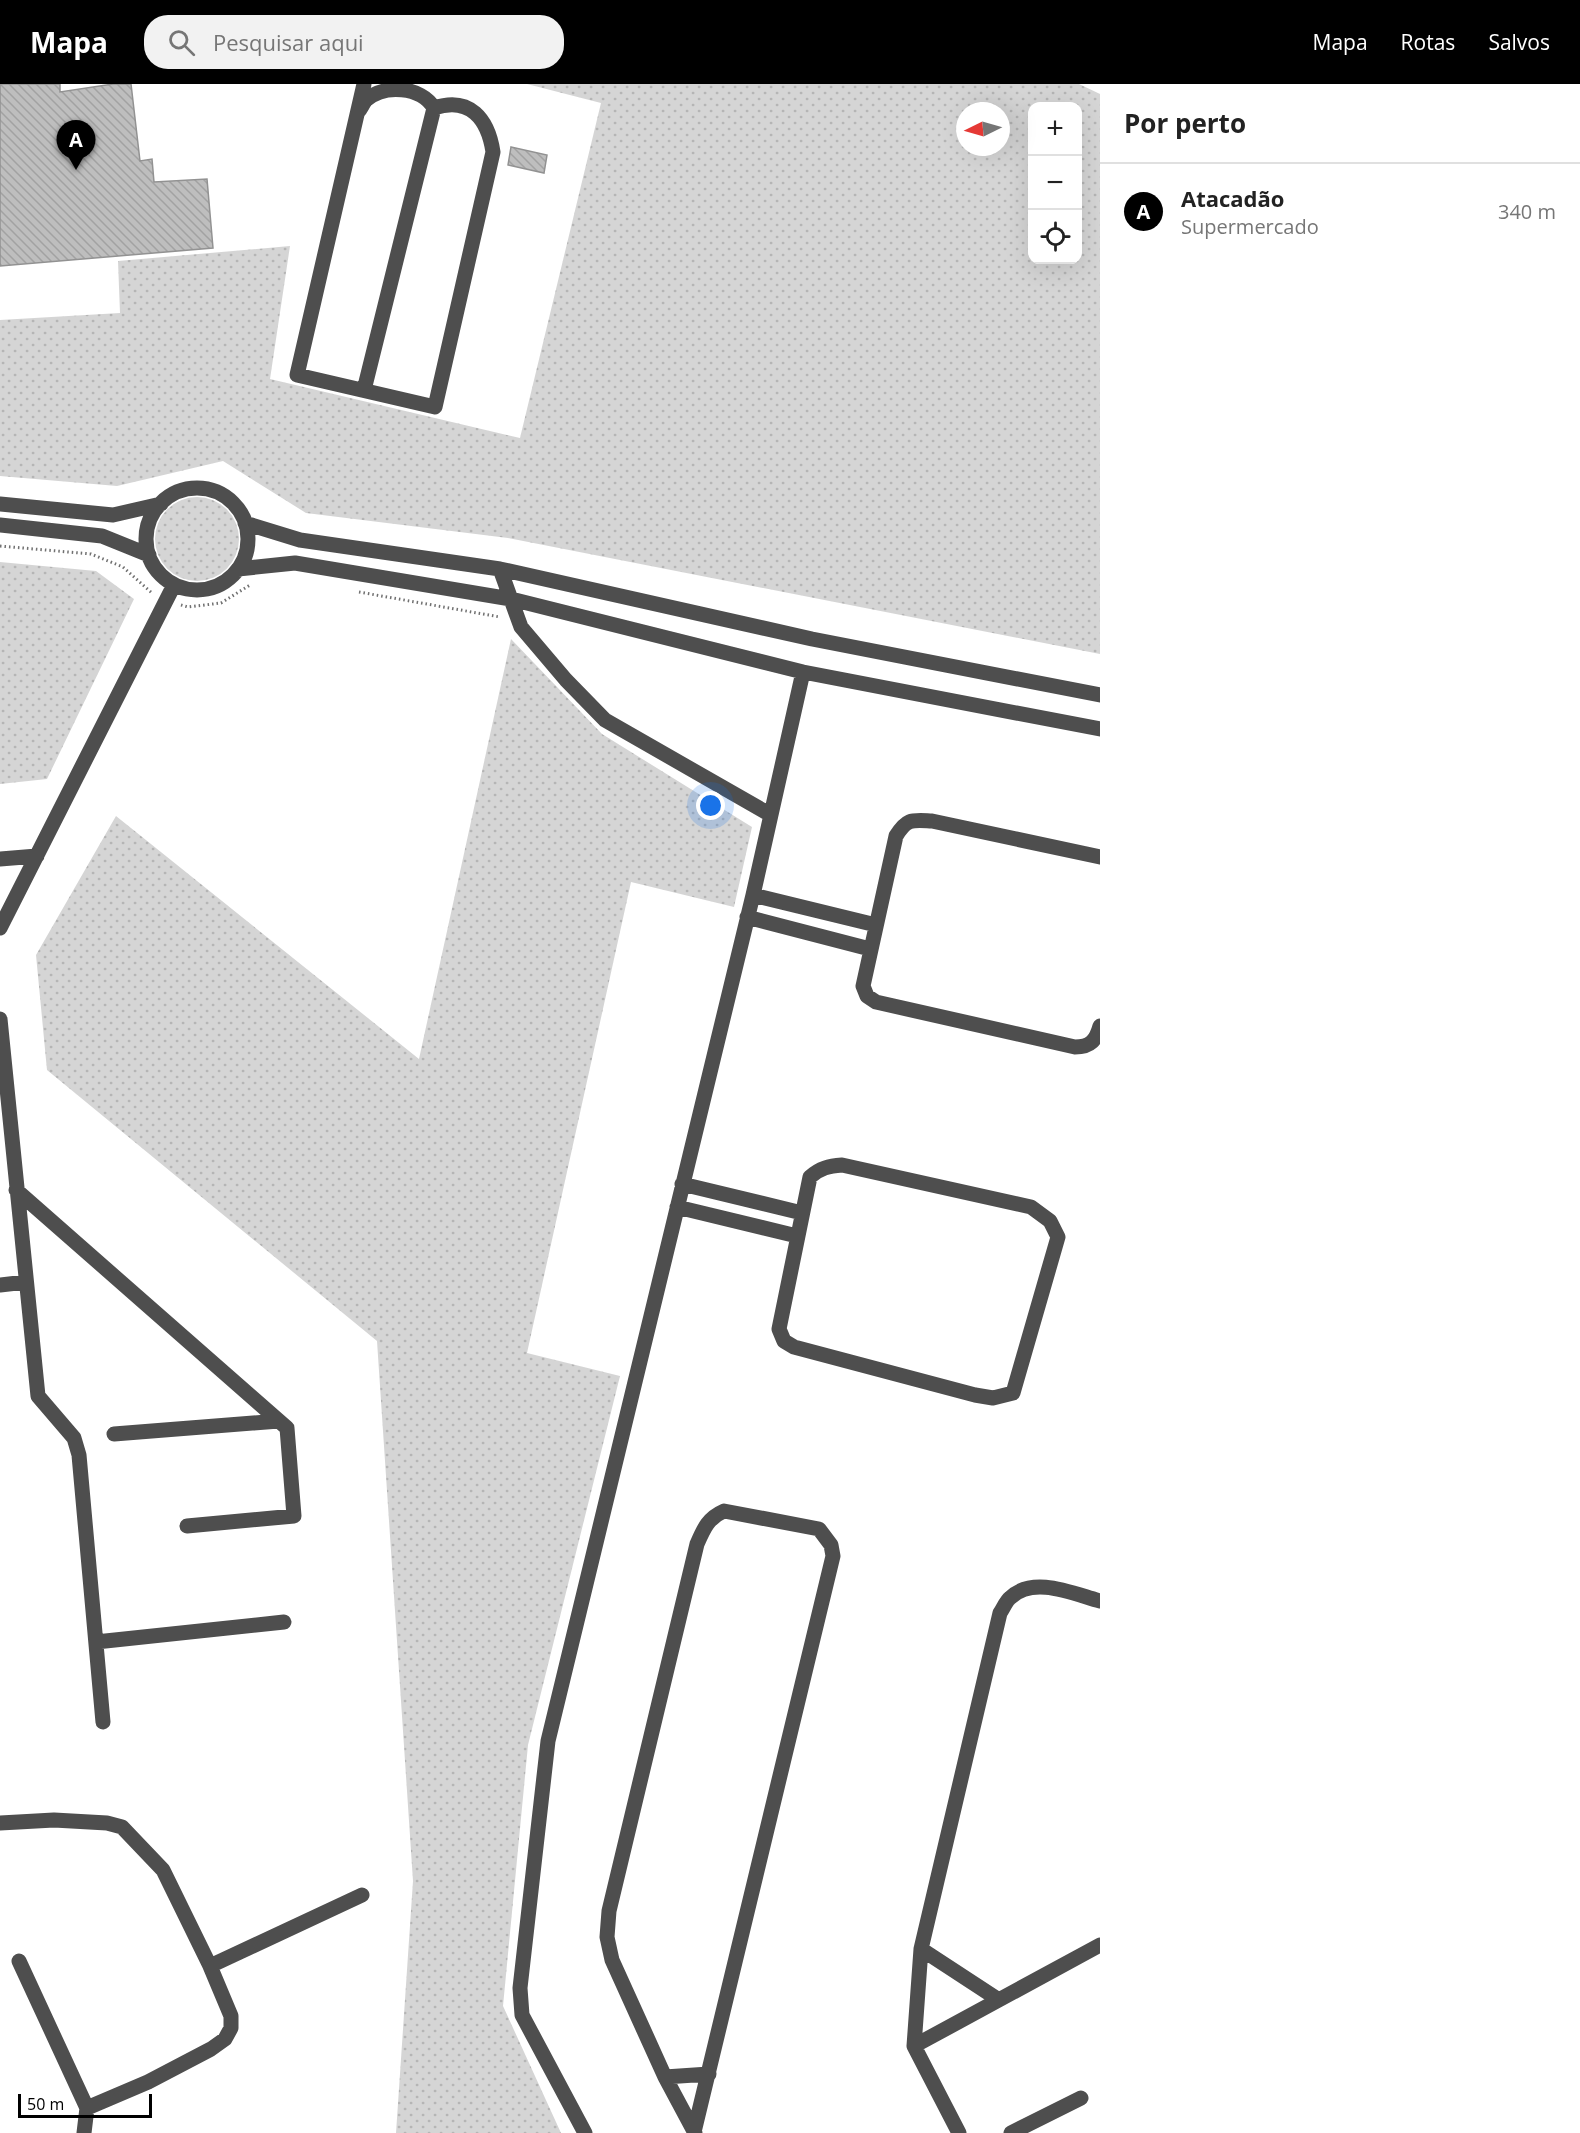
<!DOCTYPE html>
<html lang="pt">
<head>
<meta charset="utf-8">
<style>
	:root { --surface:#fff; --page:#f2f2f2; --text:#222; --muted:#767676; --line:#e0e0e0; --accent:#000 }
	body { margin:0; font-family:"Open Sans",sans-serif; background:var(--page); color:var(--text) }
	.controls { position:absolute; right:18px; top:18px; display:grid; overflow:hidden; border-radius:12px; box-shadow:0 6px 24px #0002 }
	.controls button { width:54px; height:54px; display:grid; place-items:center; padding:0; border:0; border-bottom:2px solid var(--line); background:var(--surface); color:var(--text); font:30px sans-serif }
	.compass { position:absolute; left:956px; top:18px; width:54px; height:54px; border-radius:50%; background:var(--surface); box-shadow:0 6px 24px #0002; rotate:265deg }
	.scale { position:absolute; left:18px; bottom:15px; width:134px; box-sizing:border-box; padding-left:6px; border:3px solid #000; border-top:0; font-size:16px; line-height:21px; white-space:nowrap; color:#000; -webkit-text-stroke:4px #fff; paint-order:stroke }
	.you { position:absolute; left:711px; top:722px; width:21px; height:21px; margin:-15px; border:4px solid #fff; border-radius:50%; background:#1a73e8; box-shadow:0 0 0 9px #1a73e833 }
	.badge { display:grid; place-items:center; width:39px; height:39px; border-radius:50%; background:var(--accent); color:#fff; font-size:20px; font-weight:700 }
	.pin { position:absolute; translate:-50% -50px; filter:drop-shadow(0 2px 3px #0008) }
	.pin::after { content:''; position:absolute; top:32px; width:21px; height:18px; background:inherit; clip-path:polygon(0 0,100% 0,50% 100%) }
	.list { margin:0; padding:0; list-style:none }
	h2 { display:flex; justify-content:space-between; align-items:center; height:78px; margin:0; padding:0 24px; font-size:26px }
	h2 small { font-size:20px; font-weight:400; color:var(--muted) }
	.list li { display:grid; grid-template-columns:39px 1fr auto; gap:18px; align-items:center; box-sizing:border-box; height:96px; padding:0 24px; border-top:2px solid var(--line) }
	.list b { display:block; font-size:22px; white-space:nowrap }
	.list p { margin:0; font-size:20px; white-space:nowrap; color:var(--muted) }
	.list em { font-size:20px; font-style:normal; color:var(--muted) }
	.icon { flex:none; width:33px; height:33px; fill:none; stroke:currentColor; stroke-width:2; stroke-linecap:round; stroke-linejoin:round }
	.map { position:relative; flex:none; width:1100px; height:2049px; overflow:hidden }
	header { display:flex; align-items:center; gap:36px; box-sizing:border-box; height:84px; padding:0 30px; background:var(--accent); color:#fff }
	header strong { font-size:28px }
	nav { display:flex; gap:33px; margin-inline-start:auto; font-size:21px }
	.search { width:420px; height:54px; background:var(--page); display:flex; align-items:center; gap:15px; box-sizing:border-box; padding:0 21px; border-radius:24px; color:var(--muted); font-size:22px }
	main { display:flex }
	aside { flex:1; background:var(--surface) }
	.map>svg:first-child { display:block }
	.grass { fill:url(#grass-dots); fill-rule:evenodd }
	.building { fill:url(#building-back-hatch); stroke:#929292; stroke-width:1.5 }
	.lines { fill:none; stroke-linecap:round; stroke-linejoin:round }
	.path { stroke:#707070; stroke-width:3; stroke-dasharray:1.5 3; stroke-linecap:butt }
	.minor { stroke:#4e4e4e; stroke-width:15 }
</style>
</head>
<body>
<header>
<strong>Mapa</strong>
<div class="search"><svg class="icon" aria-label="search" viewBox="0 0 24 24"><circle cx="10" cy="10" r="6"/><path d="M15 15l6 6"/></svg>Pesquisar aqui</div>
<nav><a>Mapa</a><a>Rotas</a><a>Salvos</a></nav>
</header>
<main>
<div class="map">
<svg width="1100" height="2049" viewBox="0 0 1100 2049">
	<defs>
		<pattern id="grass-dots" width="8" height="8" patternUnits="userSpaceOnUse" patternTransform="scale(1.5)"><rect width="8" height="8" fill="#d5d5d5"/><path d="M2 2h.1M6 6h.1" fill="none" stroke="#b5b5b5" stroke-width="1.8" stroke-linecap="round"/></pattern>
		<pattern id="building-back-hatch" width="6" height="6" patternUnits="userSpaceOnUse" patternTransform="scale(1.5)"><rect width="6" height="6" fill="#bebebe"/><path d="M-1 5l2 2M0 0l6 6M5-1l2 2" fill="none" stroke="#a2a2a2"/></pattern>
	</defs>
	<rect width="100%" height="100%" fill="#fff"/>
	<path class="grass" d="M 527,0 L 1079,0 L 1100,10 L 1100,570 L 508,454 L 306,429 L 223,377 L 117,402 L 0,392 L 0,236 L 120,229 L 118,177 L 290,162 L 270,295 L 520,354 L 601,19 ZM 1078,22 L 1078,176 L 1032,176 L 1032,22 ZM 965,27 L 1001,27 L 1001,63 L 965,63 Z
		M155 455a42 42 0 1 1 84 0a42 42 0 1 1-84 0Z
		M 0,478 L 96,487 L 134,515 L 47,695 L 0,700 Z
		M 511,555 L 602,650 L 752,743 L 734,823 L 631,798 L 527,1269 L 620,1292 L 528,1661 L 503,1922 L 561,2049 L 396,2049 L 413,1797 L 377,1257 L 47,986 L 36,871 L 116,732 L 419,975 Z"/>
	<path class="building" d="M 0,0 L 60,0 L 60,8 L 113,0 L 131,0 L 140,77 L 152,75 L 154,98 L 207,95 L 213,164 L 0,182 Z
		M 511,63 L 547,71 L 544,89 L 508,81 Z"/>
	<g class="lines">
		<path class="path" d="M 0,462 L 91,470 L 123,483 L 153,510
			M 359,508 L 500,533
			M 181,521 L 188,523 L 221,519 L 250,501"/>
		<path class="minor" d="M 358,28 C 361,25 363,19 366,16 C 384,0 421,2 434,24 C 470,12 488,35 493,68 L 435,323 L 297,291 L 364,0
			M 364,306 L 434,24
			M146 455a51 51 0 1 1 102 0a51 51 0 1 1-102 0Z
			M 0,420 L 113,431 L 161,420
			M 245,439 L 300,456 L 500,485 L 812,555 L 1100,611
			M 0,441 L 102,452 L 149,471
			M 238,485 L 295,479 L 511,515 L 803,588 L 1100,645
			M 500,485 L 521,543 L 566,596 L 605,636 L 771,731
			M 1100,773 L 932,737 C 912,736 907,734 896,752 L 863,902 L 867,912 L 876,918 L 1075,963 C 1091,963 1096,956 1100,942
			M 0,775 L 37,772
			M 753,811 L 876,841
			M 747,833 L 870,865
			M 0,844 L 174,501
			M 0,935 L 38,1312 L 74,1354 L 79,1371 L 103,1638
			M 842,1081 L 1031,1123 L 1050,1137 L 1058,1153 L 1013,1309 L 993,1314 L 975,1311 L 794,1263 L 784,1257 L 779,1245 L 810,1093 C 820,1084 829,1082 842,1081 Z
			M 682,1100 L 802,1129
			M 16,1106 L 287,1344 L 294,1432 L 187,1442
			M 677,1123 L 797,1152
			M 0,1201 L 26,1198
			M 114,1350 L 279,1337
			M 96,1558 L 284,1538
			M 0,1739 L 54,1736 L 107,1739 L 122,1743 L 163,1786 L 210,1882 L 231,1932 L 231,1944 L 225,1955 L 211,1965 L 148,1998 L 87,2024
			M 921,1865 L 999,1916
			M 19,1877 L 87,2024 L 84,2049
			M 210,1882 L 362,1811
			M 914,1962 L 1100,1861
			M 665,1993 L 709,1990
			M 694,2048 L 833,1472 L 831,1461 L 819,1445 L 724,1427 C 708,1434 704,1444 697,1460 L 609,1827 L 607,1853 L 612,1876 L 665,1993 L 695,2049
			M 585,2049 L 522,1931 L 520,1904 L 548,1657 L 753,811 L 803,588
			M 959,2049 L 914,1962 L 921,1865 L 1000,1529 C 1003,1525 1006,1517 1010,1514 C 1033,1491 1074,1510 1100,1517
			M 1011,2049 L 1081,2014"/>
	</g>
</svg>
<div class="controls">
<button>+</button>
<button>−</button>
<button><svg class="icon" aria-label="locate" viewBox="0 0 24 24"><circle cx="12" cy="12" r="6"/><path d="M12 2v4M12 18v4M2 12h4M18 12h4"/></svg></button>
</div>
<svg class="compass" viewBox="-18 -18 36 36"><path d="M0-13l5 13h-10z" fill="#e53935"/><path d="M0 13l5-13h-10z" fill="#767676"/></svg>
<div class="scale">50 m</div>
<div class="you"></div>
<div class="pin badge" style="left:76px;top:86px">A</div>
</div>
<aside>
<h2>Por perto<small></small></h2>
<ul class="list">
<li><span class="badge">A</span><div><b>Atacadão</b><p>Supermercado</p></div><em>340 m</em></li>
</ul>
</aside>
</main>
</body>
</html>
